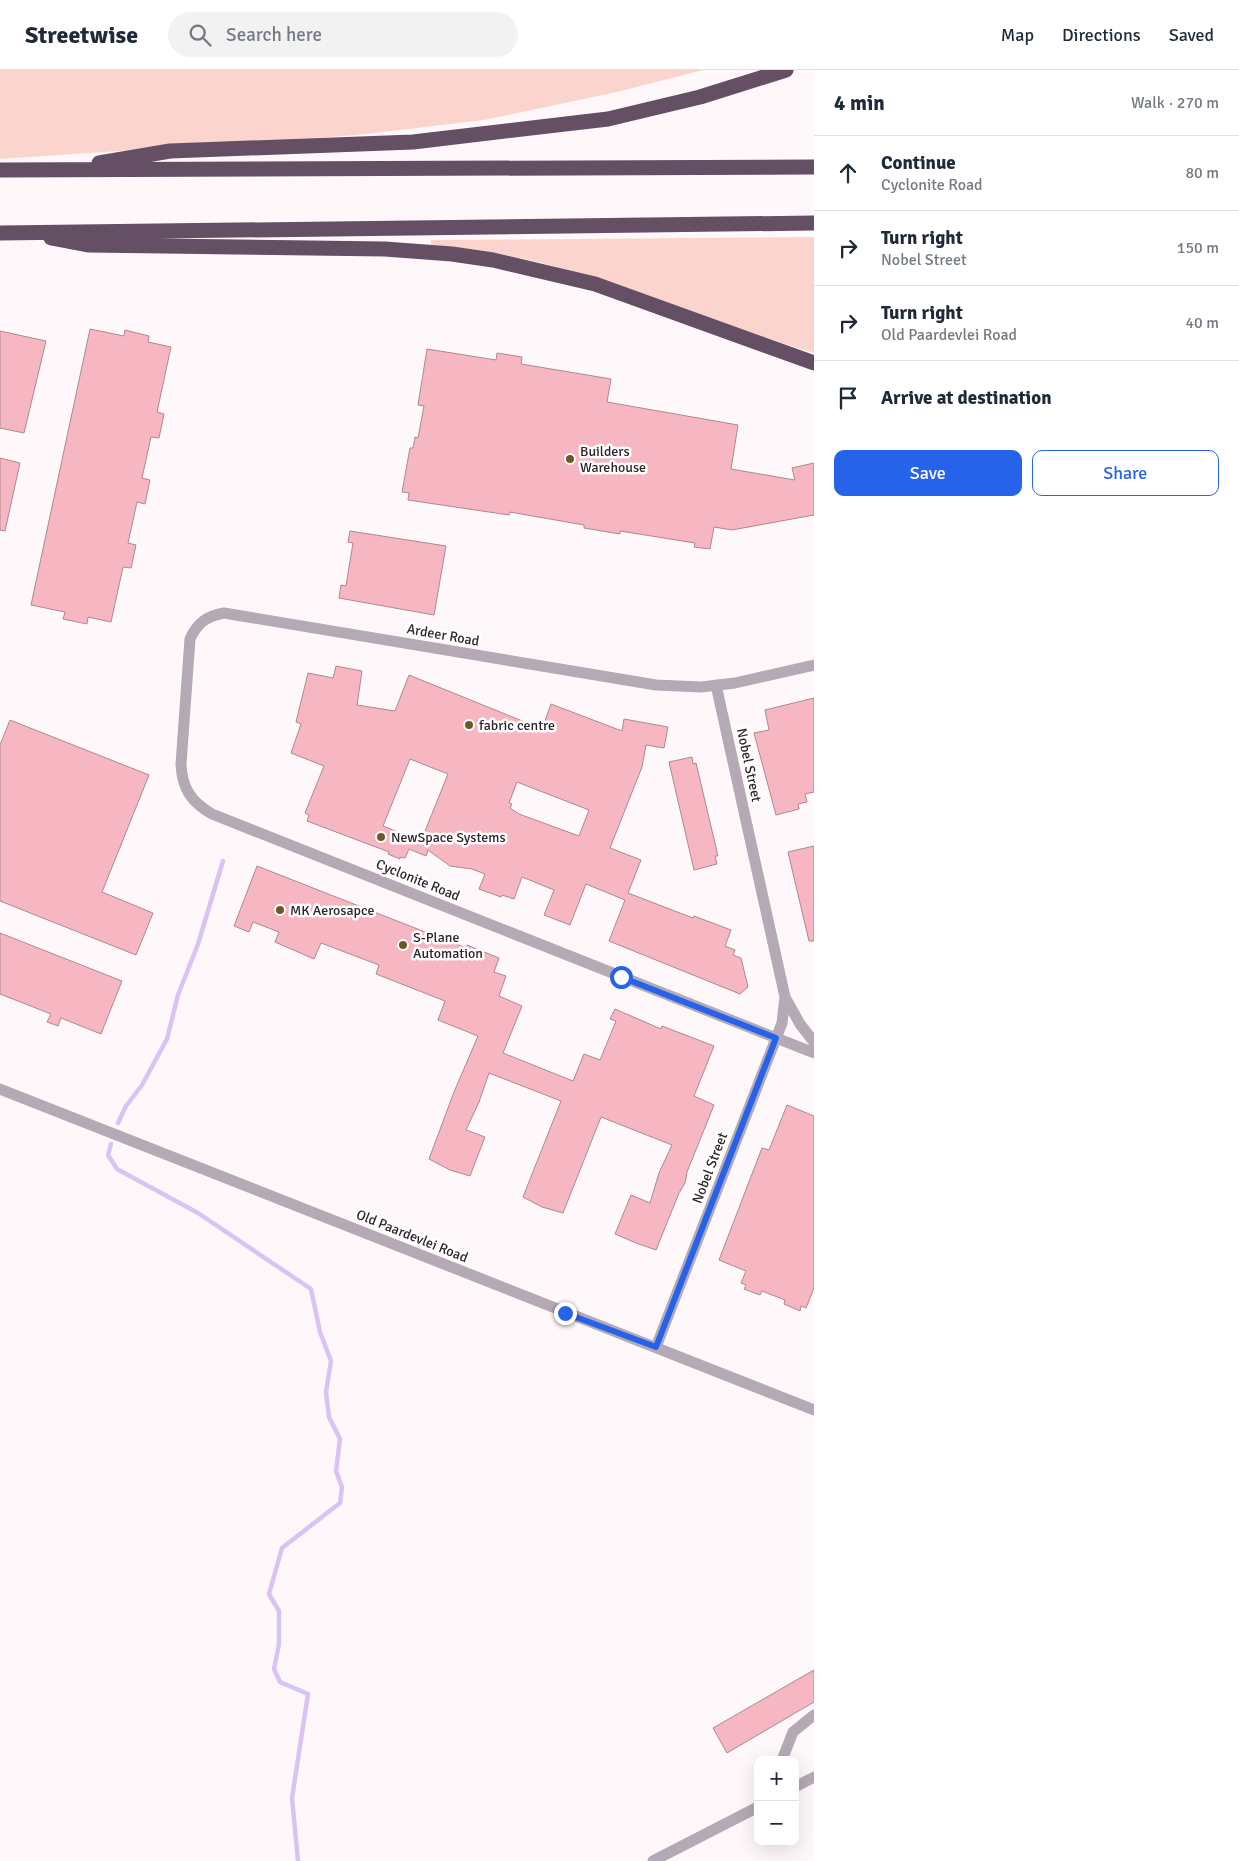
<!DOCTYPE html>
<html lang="en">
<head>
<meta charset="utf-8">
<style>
	:root { --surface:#fff; --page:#f2f2f3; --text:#1f2937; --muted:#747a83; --line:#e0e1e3; --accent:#2563eb }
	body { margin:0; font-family:Signika,sans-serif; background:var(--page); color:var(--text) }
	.controls { position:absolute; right:15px; bottom:15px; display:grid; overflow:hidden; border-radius:10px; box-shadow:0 5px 20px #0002 }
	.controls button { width:45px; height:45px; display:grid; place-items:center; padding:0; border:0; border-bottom:1px solid var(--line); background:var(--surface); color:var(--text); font:25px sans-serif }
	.stop { position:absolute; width:15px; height:15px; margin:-11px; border:4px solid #2563eb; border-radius:50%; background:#fff }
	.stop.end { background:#2563eb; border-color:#fff; box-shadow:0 1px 5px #0008 }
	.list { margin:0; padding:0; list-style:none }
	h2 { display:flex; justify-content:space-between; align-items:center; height:65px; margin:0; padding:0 20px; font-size:21px }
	h2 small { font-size:16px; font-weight:400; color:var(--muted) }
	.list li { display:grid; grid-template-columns:32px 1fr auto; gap:15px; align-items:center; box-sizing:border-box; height:75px; padding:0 20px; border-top:1px solid var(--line) }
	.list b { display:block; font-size:19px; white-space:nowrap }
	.list p { margin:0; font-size:16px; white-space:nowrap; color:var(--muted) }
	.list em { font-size:16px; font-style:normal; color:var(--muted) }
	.actions { display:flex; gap:10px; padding:15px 20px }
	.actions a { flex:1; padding:11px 0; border:1px solid var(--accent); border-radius:10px; text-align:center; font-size:18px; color:var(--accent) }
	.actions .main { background:var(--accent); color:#fff }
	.icon { flex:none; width:28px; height:28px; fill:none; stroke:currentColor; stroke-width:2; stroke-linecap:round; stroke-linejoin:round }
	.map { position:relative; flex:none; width:814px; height:1791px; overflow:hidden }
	header { display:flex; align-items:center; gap:30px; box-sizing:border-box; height:70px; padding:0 25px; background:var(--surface); border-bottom:1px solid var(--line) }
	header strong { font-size:24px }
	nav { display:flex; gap:28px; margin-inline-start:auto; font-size:18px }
	.search { width:350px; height:45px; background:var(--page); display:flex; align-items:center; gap:12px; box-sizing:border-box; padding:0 18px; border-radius:28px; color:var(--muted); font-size:19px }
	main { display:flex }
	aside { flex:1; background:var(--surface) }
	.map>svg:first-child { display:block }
	.green { fill:#fcd4ce }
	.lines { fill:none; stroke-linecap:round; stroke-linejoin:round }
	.stream { stroke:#d9c2f6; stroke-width:4.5 }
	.building { fill:#f6b7c3; stroke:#ac898f; fill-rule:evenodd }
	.street { stroke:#b4a9b4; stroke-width:11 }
	.highway { stroke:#644f65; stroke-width:15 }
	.route { stroke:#2563eb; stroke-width:6 }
	.poi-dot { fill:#6d5928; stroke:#fff; stroke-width:2 }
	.labels { text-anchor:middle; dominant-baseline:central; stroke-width:5; stroke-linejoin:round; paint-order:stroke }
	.poi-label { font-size:14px; fill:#2f2329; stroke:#fff; text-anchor:start }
	.street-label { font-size:14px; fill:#2f2329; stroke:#fff }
</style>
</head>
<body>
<header>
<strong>Streetwise</strong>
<div class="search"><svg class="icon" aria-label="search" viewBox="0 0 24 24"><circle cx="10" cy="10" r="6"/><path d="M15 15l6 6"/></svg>Search here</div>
<nav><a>Map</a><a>Directions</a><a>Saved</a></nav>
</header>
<main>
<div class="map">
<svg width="814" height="1791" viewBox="0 0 814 1791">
	<rect width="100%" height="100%" fill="#fef8fb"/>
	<path class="green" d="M 0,0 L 703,0 L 617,22 L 484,50 L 357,65 L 0,89 Z
		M 814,167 L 814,283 C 687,244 566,184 431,175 L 431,170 Z"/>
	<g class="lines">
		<path class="stream" d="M 118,1053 L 126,1036 L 142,1015 L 167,969 L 178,925 L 198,874 L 223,791
			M 111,1074 L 108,1085 L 117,1099 L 198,1143 L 311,1219 L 320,1262 L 331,1291 L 326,1322 L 329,1347 L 340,1369 L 336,1401 L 342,1417 L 340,1433 L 282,1478 L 269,1524 L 279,1541 L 279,1574 L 274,1599 L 280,1612 L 308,1624 L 292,1728 L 298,1791"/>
	</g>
	<path class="building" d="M 90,259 L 124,266 L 125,260 L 149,266 L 148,272 L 171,277 L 157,342 L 164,344 L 159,368 L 151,367 L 142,408 L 150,410 L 145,434 L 137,432 L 128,473 L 136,475 L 131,498 L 123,497 L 111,552 L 88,547 L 87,554 L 63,549 L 65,542 L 31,535 Z
		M 0,261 L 46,271 L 24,363 L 0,358 Z
		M 427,279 L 496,290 L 497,283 L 522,287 L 521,294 L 611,309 L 607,332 L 738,355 L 731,399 L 795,410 L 792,398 L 814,393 L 814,445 L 732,460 L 714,457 L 710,479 L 694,477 L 695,473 L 620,461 L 620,464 L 584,458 L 584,455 L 510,442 L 509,445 L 408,430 L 409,423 L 402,422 L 410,378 L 413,378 L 415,367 L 418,368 L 424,336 L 418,335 Z
		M 0,388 L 20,393 L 5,461 L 0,460 Z
		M 350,461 L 446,476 L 434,545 L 339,528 L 341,515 L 346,516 L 353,473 L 348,472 Z
		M 336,596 L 362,601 L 357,635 L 395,641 L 409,605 L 542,659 L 551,634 L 622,661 L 624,649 L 668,657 L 664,678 L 646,675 L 642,697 L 610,778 L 641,790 L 628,823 L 693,848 L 694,846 L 731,860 L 725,876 L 735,880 L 733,885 L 741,888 L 748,917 L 740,924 L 609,871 L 625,830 L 586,814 L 570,855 L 544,845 L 554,820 L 522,807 L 514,829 L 502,825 L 501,827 L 479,819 L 485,804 L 472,799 L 450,796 L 428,780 L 426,786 L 409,779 L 405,788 L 400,787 L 400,789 L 388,784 L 389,782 L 307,751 L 309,745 L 305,743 L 324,696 L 291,683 L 301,654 L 296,652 L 308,603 L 333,608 ZM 410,689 L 448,704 L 421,771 L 383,756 ZM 517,712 L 589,740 L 579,766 L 519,744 L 510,738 L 512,734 L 509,733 Z
		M 814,628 L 814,722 L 805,724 L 807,732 L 798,734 L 799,739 L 776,745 L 754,663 L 769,660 L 765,640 Z
		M 10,650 L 149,705 L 102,822 L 153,843 L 136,885 L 0,831 L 0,675 Z
		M 692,687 L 693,694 L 696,693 L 718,786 L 715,786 L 717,794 L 694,800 L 669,692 Z
		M 814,776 L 814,871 L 809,871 L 788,782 Z
		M 257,796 L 466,878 L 467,875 L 499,888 L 494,902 L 506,906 L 499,926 L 522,936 L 503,983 L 573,1011 L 584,984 L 600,990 L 616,951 L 610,949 L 615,939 L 661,959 L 662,956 L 714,976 L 694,1026 L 714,1035 L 687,1102 L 685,1113 L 679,1123 L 656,1180 L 636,1173 L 615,1164 L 631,1125 L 650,1133 L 659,1103 L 672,1075 L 601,1047 L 563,1143 L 542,1137 L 523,1127 L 561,1031 L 489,1003 L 479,1032 L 466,1060 L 485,1067 L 470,1106 L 450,1100 L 429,1089 L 454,1022 L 478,966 L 438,950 L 445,931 L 376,904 L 379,895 L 321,873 L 314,889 L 275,872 L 279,862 L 253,852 L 249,862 L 234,856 Z
		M 0,863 L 122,911 L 101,964 L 61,948 L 58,956 L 47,952 L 51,944 L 0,924 Z
		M 787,1035 L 814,1046 L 814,1218 L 806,1238 L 801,1236 L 800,1241 L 784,1234 L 785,1230 L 762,1221 L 760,1225 L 744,1219 L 746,1215 L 741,1213 L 746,1201 L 719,1190 L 762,1078 L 769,1080 Z
		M 814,1600 L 814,1632 L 727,1683 L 713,1658 Z"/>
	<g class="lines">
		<path class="street" d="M 814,595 L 735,613 L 701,617 L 656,615 L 224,543 C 207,546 197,553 190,569 L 181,694 C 182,718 191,732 212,744 L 814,983
			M 786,929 L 800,954 L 814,972
			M 0,1019 L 814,1340
			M 656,1277 L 782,953 L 785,927 L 716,615
			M 782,1690 L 793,1662 L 814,1645
			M 795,1717 L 814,1707
			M 653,1791 L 758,1737"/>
		<path class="highway" d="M 99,93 L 170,81 L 413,72 L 608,49 L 700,27 L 786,0
			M 0,100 L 814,97
			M 0,163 L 814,153
			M 51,168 L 88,175 L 385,179 L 452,184 L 493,190 L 595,214 L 814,293"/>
	</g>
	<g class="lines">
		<path class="route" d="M 565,1243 L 656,1277 L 776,968 L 621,907"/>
	</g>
	<g class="poi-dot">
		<circle cx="570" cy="389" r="5"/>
		<circle cx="469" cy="655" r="5"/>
		<circle cx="381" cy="767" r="5"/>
		<circle cx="280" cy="840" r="5"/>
		<circle cx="403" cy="875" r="5"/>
	</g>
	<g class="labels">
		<g class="poi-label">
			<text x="580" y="381">Builders<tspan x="580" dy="16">Warehouse</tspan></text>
			<text x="479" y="655">fabric centre</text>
			<text x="391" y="767">NewSpace Systems</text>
			<text x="290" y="840">MK Aerosapce</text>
			<text x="413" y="867">S-Plane<tspan x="413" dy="16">Automation</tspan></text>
		</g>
		<g class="street-label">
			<text transform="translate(443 565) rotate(10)">Ardeer Road</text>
			<text transform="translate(749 695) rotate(78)">Nobel Street</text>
			<text transform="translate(418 810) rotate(22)">Cyclonite Road</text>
			<text transform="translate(710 1098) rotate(-69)">Nobel Street</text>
			<text transform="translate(412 1166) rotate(22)">Old Paardevlei Road</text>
		</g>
	</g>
</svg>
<div class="controls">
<button>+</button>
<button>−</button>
</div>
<div class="stop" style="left:621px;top:907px"></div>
<div class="stop end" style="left:565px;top:1243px"></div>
</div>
<aside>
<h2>4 min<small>Walk · 270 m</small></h2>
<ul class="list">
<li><svg class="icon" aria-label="ahead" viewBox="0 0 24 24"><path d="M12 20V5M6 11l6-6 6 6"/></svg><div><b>Continue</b><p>Cyclonite Road</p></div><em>80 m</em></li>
<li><svg class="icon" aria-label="right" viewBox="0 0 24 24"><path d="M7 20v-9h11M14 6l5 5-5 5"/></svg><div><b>Turn right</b><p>Nobel Street</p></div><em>150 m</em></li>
<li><svg class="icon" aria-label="right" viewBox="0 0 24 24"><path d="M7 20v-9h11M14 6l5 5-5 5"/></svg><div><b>Turn right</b><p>Old Paardevlei Road</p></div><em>40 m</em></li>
<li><svg class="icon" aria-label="arrive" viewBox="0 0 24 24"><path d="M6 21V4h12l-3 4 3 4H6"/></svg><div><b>Arrive at destination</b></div></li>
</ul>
<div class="actions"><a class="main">Save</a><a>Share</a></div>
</aside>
</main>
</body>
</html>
